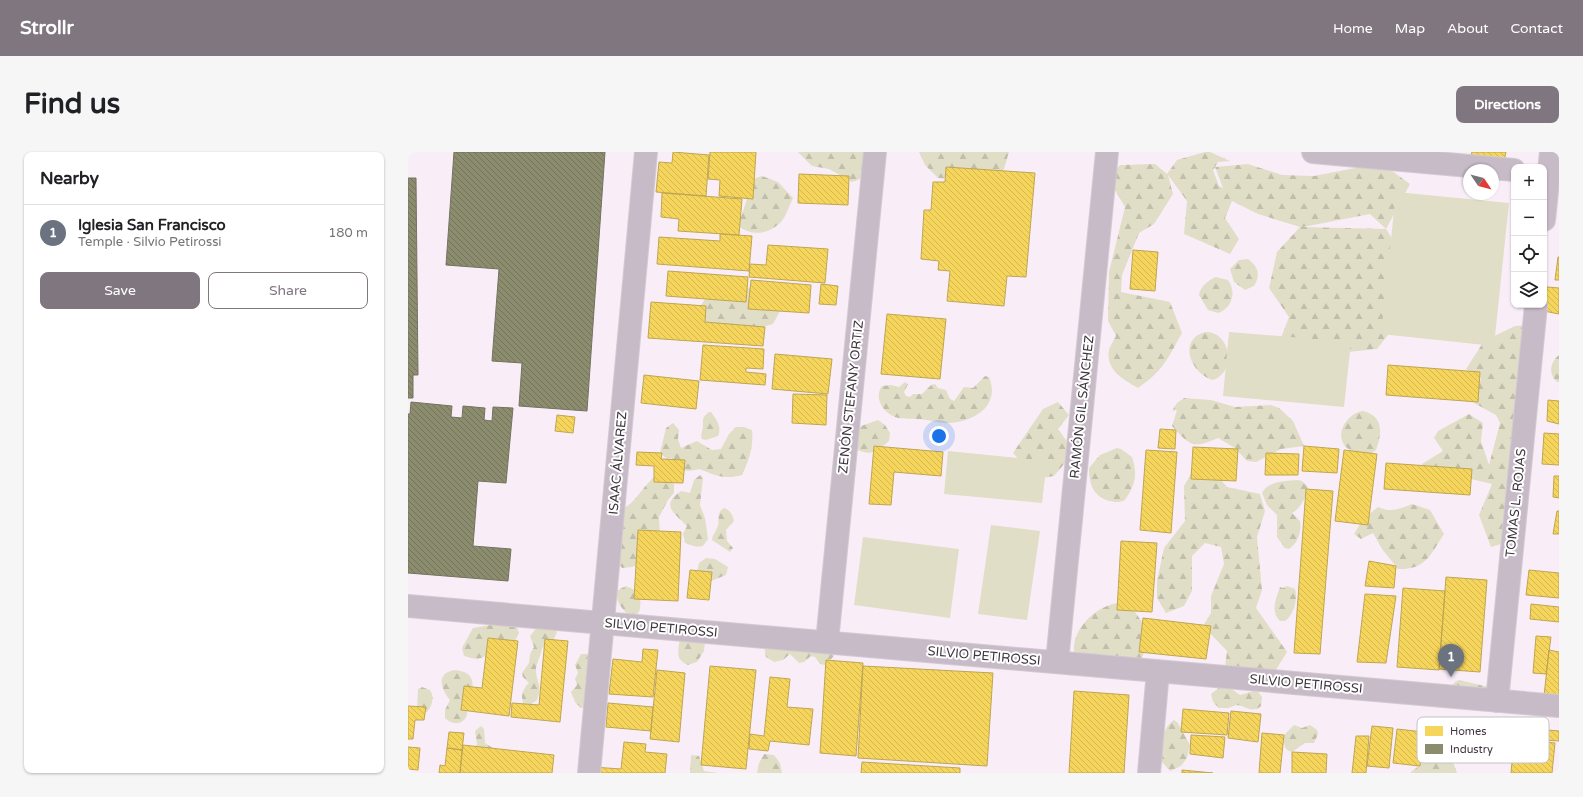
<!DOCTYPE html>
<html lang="en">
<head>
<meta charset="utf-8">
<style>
	:root { --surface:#fff; --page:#f6f6f6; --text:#202124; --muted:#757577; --line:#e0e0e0; --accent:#80767f }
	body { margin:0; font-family:"Varela Round",sans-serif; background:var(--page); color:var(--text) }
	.controls { position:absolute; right:12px; top:12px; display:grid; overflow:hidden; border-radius:8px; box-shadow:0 1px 3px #0004 }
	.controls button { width:36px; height:36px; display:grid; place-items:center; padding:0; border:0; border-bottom:1px solid var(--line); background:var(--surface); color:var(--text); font:20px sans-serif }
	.compass { position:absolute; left:1055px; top:12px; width:36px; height:36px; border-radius:50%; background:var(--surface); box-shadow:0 1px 3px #0004; rotate:125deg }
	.you { position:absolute; left:531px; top:284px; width:14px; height:14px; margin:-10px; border:3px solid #fff; border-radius:50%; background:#1a73e8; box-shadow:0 0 0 6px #1a73e833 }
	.badge { display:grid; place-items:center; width:26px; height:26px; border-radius:50%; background:var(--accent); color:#fff; font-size:13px; font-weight:700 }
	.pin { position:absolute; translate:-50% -33px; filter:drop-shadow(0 1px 2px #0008) }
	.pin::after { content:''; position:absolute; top:21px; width:14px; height:12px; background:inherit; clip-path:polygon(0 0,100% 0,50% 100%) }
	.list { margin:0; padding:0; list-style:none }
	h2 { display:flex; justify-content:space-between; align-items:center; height:52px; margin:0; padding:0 16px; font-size:17px }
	h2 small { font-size:13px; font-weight:400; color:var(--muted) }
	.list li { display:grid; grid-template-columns:26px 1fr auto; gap:12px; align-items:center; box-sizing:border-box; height:56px; padding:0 16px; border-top:1px solid var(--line) }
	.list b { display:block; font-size:15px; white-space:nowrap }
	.list p { margin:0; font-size:13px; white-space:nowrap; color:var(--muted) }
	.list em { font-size:13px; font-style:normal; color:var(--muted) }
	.actions { display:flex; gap:8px; padding:12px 16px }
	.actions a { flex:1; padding:9px 0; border:1px solid var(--accent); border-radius:8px; text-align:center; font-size:14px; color:var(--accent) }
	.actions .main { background:var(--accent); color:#fff }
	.icon { flex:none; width:22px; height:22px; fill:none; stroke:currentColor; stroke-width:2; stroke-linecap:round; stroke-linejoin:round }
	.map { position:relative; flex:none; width:1151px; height:621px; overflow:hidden; border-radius:8px }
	header { display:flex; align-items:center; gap:24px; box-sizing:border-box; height:56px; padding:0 20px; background:var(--accent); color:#fff }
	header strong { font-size:19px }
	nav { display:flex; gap:22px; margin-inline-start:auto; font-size:14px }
	.intro { display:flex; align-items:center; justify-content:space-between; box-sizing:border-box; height:96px; padding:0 24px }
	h1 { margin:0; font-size:28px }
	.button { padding:10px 18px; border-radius:8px; background:var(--accent); color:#fff; font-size:14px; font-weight:700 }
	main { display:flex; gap:24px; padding:0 24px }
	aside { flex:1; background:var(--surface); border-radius:8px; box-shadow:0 1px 3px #0004 }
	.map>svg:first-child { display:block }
	.forest { fill:url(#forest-firs); fill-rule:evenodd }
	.park { fill:#e0dec6 }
	.homes { fill:url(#homes-back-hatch); stroke:#bfa553 }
	.industry { fill:url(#industry-back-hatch); stroke:#757260 }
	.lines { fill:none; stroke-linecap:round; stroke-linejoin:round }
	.street-casing { stroke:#d3cad2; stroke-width:24 }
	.street { stroke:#c8bbc8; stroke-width:22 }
	.labels { text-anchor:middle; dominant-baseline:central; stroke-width:4; stroke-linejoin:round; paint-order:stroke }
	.street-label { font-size:13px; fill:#3f353e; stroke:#fff }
	.key { fill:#fff; stroke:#c5c2c5; stroke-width:1 }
	.key-label { font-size:11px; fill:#3f353e }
</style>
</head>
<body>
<header>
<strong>Strollr</strong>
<nav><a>Home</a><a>Map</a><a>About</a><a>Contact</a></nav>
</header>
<div class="intro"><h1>Find us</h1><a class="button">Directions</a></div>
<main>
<aside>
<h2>Nearby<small></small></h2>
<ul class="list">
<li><span class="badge" style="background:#6b7280">1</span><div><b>Iglesia San Francisco</b><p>Temple · Silvio Petirossi</p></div><em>180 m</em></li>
</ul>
<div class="actions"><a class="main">Save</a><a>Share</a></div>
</aside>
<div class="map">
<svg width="1151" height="621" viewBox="0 0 1151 621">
	<defs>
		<pattern id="forest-firs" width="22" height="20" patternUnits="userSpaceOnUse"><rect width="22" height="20" fill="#e0dec6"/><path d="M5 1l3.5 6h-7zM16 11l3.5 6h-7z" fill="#c1bfab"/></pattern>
		<pattern id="homes-back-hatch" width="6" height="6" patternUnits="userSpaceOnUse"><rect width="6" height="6" fill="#f6d55c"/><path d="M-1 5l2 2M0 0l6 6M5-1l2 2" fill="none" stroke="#d4b751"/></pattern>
		<pattern id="industry-back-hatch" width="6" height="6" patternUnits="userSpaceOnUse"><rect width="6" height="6" fill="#8c8c6e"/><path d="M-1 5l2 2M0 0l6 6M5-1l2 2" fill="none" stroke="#74735c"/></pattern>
	</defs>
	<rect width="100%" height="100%" fill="#f9eef8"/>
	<path class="forest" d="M 390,0 L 468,0 C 462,15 461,25 444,30 L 421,17 L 404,14 Z
		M 511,0 L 601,0 L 596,17 L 582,29 L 530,26 L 517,13 Z
		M 797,0 L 802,0 L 822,9 L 810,10 L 805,18 L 811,34 L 815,36 L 807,15 L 840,12 L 874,23 L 906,24 L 973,11 L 1002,32 L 978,77 L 997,107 L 990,170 L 969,197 L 902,204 L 868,199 L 881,165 L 861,136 L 869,100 L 892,75 L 850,62 L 824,49 L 817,66 L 831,87 L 822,102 L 776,82 L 779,49 L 760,23 L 765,42 L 746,72 L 731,81 L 714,123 L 713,140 L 762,150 L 774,181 C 760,206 755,219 730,236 C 716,228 697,218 701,198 C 702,194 706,188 708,184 L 700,169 L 701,120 L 717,55 L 700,26 L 712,13 L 747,12 L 759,22 L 769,8 ZM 962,62 L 978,77 L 895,75 Z
		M 354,24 L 370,30 L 385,46 C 381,54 378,65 372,71 C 359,83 343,84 330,74 L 339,47 L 339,39 L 345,27 Z
		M 840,107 C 850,114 853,123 846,134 L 837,138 L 826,130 L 822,117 L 831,108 Z
		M 808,125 L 820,128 C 829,140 824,156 810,161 L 800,158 L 791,143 C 792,135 800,128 808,125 Z
		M 348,135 L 372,159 L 365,172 L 328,182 L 293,172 L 290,154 L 293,153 L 303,139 Z
		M 1124,173 L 1136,186 L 1109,359 L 1093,392 L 1083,395 L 1071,363 L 1084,332 L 1059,326 L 1014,321 L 1014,312 L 1035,299 L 1026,286 L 1030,279 L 1061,262 L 1075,271 L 1073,289 L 1081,313 L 1092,271 L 1088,263 L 1066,251 L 1073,226 L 1058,217 L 1076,189 L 1107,174 Z
		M 797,180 C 823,179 829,220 805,228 C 783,222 769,188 797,180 Z
		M 1151,203 L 1151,230 L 1149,230 C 1140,222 1142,210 1151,203 Z
		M 577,224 L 581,225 C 593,254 566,270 540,271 C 530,272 520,267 510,267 C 502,266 492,268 485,264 C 474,259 466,245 474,234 L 483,233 L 491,235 L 497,230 L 500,232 L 496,240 L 498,244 L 502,245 L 505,242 L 514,242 L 523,233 L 527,232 L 530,236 L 538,238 L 542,247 L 546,249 L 556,235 L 565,236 Z
		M 776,246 L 803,248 L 827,255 L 863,253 L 871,256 L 885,269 L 896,294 L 873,297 L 848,310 L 839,309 L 827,296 L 810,286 C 785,297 782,294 764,274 L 769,258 L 764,259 L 769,251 Z
		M 650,250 L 661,263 L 650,277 L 660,291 L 658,310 L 646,324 L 628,327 L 605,301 L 635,257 Z
		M 955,259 C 976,264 974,282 968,298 L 964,301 C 957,301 949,301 942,298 C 923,287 938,261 955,259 Z
		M 301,260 L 303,260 C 309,268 314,275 310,284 L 298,288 L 294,287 C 292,281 295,279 295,274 C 295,267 294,265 301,260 Z
		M 470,268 L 477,273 L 482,281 L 481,289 C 468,299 464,305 448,297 L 448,281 L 453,274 Z
		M 265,271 L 271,278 L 270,287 L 273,296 L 289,289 L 304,298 L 313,297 L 321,282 L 328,275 L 336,275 L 344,278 C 346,293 341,309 334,323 C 316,328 307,323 291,317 C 281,320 274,319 265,315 L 264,306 L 259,307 L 252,301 L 258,276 Z
		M 709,296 L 713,297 L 724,305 C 730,323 727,333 717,348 C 711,351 708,350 701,349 C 685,344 681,332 681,316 L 692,303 Z
		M 797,309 L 819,335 L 852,342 L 857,359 L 849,385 L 854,438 L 848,456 L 879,500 L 861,529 L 817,515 L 819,499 L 795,474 L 803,461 L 803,444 L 816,412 L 813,395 L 797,391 L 784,404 L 784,439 L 776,454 L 758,461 L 749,446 L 749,429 L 756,396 L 777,369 L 776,334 L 784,320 Z
		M 250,323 L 266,332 L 266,341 L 260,348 L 251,365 L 252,383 L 232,412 L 224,415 L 214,416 L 208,409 L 212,358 C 230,351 234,332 250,323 Z
		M 292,323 L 295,326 L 292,353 L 297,366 L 300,387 L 295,394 C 286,396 280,392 272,388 L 277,390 L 275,382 L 279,374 C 266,361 252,353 273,339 L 282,341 L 286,328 Z
		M 890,328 L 894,329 L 900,335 C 899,344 892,357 884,361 L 892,369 C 894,379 890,391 881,397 L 877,396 L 869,385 L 869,363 L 859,353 L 854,341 C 860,329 877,329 890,328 Z
		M 1004,352 L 1022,358 L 1036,382 C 1022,403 1018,418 990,417 L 974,397 L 965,381 L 953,387 L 946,382 L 955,367 L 970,355 C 983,361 991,357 1004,352 Z
		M 316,356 C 322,358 325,363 326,369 L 318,378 L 319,389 L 325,396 L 322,400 L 304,388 C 305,382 307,381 309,376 C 313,369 307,361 316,356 Z
		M 298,406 L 307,407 L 320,415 L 318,423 L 303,429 L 289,420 L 291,411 Z
		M 218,434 C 231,439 235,446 231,460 L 228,463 L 219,462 C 213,455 206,447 210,438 Z
		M 879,434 L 887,437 C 890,447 886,463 877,469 L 872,469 C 862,459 868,447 872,435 L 875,436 Z
		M 711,451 L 727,460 L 743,483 L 737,500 L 732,508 L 668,507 C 658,482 687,453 711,451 Z
		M 100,470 L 108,473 L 111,481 L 107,489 L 98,494 L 96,488 L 88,486 C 80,503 77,511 56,504 L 54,496 L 65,476 Z
		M 130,474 L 147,476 L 149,480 L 145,489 L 134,496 C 133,503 128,513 128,517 C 128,532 135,531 129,548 L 122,553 L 117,553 C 111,546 115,536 121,531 L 115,525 L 114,521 L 121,511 L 122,502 L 126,495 L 122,484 Z
		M 272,487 L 297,490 L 296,499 L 289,510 L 280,513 C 267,508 270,497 272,487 Z
		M 355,489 L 427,494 L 426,504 L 417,513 L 412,512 L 407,505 L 403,504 L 396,510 L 391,511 L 382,502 L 375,508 L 366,510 L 358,505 Z
		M 173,502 L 179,502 L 183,505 L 177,532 L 180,536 L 177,555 L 173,556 L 167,550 L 163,540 L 169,533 L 167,527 L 170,521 L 167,513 Z
		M 47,518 C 71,520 65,537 60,553 C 58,557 60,561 58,565 C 54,574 42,572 37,566 L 37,558 L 42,548 C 33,537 27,521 47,518 Z
		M 1051,528 L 1081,535 L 1082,540 L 1041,537 L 1047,530 Z
		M 813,534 L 821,535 L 832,543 L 849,538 L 854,545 L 853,554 C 844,562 838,554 829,553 L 820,556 L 811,556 L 805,550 L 803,542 Z
		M 14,535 L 22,538 C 27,545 24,554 19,560 L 16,560 L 9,556 L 10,537 Z
		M 766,568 L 770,571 L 782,593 L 779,606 L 773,614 L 762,619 L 753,609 C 753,594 753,577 766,568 Z
		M 886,573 L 894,576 L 902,573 L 909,578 L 910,582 L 906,591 L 897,591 L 884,600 C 875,598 876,590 876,583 Z
		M 73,574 L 76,577 L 77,591 L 88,598 L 67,596 L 69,592 L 67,579 Z
		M 1025,595 L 1033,606 L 1045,610 L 1049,621 L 1002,621 L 1014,611 L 1018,599 Z
		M 356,602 L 366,603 L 372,611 L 374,621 L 349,621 L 351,611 Z
		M 283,603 L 291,604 L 296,619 L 310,621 L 282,621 Z"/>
	<path class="park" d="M 988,40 L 1101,51 L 1086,194 L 973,182 Z
		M 821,180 L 943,190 L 936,255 L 815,244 Z
		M 540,299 L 639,309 L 634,351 L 536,342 Z
		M 583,373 L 632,379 L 619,468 L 570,462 Z
		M 455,385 L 551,397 L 542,466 L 446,453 Z"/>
	<path class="homes" d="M 265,0 L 301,3 L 298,44 L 248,40 L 251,10 L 264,11 Z
		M 302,0 L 348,0 L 345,47 L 311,44 L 312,28 L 300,27 Z
		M 1064,0 L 1098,0 L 1096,9 L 1063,3 Z
		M 538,15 L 627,21 L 618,125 L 599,124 L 596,154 L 539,149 L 542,119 L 530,118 L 531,109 L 513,107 L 516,58 L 523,58 L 525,30 L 537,30 Z
		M 391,22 L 441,24 L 440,53 L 390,51 Z
		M 254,41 L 334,47 L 331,83 L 270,79 L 271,67 L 253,65 Z
		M 312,82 L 344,84 L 341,119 L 249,112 L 251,85 L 312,89 Z
		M 360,93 L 420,97 L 417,131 L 341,125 L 342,112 L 358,113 Z
		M 725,98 L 750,100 L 747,139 L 722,137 Z
		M 1150,105 L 1151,105 L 1151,128 L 1147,128 Z
		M 260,119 L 340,125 L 338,150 L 258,144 Z
		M 343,128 L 403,133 L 401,161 L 340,157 Z
		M 413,132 L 430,134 L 428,153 L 411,152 Z
		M 1139,135 L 1151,136 L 1151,162 L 1136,159 Z
		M 243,150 L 298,154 L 297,170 L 357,175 L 355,194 L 240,186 Z
		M 479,162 L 538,167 L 532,227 L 473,222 Z
		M 295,193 L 356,197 L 355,217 L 338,216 L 338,220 L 358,222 L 357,233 L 292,228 Z
		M 367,202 L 424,207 L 420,242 L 364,237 Z
		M 980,213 L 1072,220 L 1070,250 L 978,243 Z
		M 236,223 L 291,229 L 288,257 L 233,251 Z
		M 385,242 L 419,243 L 418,273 L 384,271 Z
		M 1140,248 L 1151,249 L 1151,272 L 1139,269 Z
		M 149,263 L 167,265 L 165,281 L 147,279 Z
		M 752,277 L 768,278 L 767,297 L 750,296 Z
		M 1136,281 L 1151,282 L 1151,313 L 1134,312 Z
		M 466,294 L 535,300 L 533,324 L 486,320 L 483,353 L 461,352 Z
		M 896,294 L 931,297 L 929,321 L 894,319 Z
		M 785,295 L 830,297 L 828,329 L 783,327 Z
		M 738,298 L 769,300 L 763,381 L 732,378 Z
		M 936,298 L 969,302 L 960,373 L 927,369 Z
		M 229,300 L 254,301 L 253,307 L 277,308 L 275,331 L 246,330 L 246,314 L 228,313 Z
		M 858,301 L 891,302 L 890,323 L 857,323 Z
		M 978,311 L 1064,317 L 1062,343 L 976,337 Z
		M 1146,324 L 1151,324 L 1151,346 L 1145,345 Z
		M 898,337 L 925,339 L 912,502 L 886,501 Z
		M 1149,359 L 1151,359 L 1151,382 L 1145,382 Z
		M 230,378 L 273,380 L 270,449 L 226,447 Z
		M 713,389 L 749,391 L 744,460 L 709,458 Z
		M 961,409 L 988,414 L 986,436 L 957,434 Z
		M 282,418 L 304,420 L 301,448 L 279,446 Z
		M 1121,418 L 1151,421 L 1151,446 L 1118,443 Z
		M 1038,425 L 1079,428 L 1072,520 L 1031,517 Z
		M 995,436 L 1037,439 L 1031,518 L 989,515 Z
		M 957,442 L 988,444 L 978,511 L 949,510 Z
		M 1123,452 L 1151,455 L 1151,470 L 1122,467 Z
		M 735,466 L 803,474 L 798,507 L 731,500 Z
		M 1128,484 L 1143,485 L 1138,522 L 1125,521 Z
		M 80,486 L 110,489 L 101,564 L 53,558 L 56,534 L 74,536 Z
		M 137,487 L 160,489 L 152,570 L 103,565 L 104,551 L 131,553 Z
		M 235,497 L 250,498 L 245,545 L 201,542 L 205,507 L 234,510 Z
		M 1141,498 L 1151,500 L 1151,545 L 1136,544 Z
		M 418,508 L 455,511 L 448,604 L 412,601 Z
		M 302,514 L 348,518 L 338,617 L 293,613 Z
		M 455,514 L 585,521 L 579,614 L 450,606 Z
		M 249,518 L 277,521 L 271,590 L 242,587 Z
		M 362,525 L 382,527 L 379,555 L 405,557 L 401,593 L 362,589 L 360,599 L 341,597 L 342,582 L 356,584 Z
		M 666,539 L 721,543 L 716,621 L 661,621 Z
		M 200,551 L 245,555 L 243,579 L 198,575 Z
		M 0,554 L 18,555 L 16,568 L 7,568 L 5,587 L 0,587 Z
		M 775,557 L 821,561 L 819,583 L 773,580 Z
		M 823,559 L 853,562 L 850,590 L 820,586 Z
		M 964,574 L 985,576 L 981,616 L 959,614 Z
		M 1118,576 L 1151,579 L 1151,589 L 1117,587 Z
		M 989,577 L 1016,580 L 1012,614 L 985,611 Z
		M 41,580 L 56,581 L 54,598 L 39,596 Z
		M 854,581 L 876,583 L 872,621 L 851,621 Z
		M 783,583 L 817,585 L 815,606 L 782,602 Z
		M 948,584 L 961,584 L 958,621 L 944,621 Z
		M 1106,587 L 1147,591 L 1144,621 L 1103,621 Z
		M 216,590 L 238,592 L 237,600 L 259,602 L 257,621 L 184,621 L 185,615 L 213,617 Z
		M 55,593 L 146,603 L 144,621 L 52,621 Z
		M 0,595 L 12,596 L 10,618 L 0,617 Z
		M 39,596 L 54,598 L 52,621 L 31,621 L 32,613 L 37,614 Z
		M 884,600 L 919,602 L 918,621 L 884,621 Z
		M 454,610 L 552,616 L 552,621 L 453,621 Z
		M 774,618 L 805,621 L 774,621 Z"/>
	<path class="industry" d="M 46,0 L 197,0 L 179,259 L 111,254 L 114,211 L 84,209 L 91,117 L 38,113 Z
		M 0,26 L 8,26 L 10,223 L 5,223 L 5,246 L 0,246 Z
		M 3,250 L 44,254 L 43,265 L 54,266 L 55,254 L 77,256 L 76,268 L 84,269 L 85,255 L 105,256 L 98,331 L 70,329 L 65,394 L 103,397 L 100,429 L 0,421 L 0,262 L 2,262 Z"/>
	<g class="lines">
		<defs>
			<path id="street" d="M 905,0 L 1106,18
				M 1136,68 L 1143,0
				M 0,454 L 1151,554
				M 419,490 L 467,0
				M 649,510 L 699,0
				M 1089,549 L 1128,153
				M 181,621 L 238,0
				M 741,621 L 750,519"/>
		</defs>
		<use href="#street" class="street-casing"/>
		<use href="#street" class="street"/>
	</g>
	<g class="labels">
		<g class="street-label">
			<text transform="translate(443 245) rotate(-84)">ZENÓN STEFANY ORTIZ</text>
			<text transform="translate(674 255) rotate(-84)">RAMÓN GIL SÁNCHEZ</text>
			<text transform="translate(210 311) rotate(-85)">ISAAC ÁLVAREZ</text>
			<text transform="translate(1108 351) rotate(-84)">TOMAS L. ROJAS</text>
			<text transform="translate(253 476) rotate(5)">SILVIO PETIROSSI</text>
			<text transform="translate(576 504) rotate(5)">SILVIO PETIROSSI</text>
			<text transform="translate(898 532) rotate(5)">SILVIO PETIROSSI</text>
		</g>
	</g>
	<rect x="1009" y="565" width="132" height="46" rx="6" class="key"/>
	<rect x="1017" y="574" width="18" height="10" fill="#f6d55c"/>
	<rect x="1017" y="592" width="18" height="10" fill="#8c8c6e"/>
	<g class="key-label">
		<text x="1042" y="583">Homes</text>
		<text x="1042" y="601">Industry</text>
	</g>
</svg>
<div class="controls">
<button>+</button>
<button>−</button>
<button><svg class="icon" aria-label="locate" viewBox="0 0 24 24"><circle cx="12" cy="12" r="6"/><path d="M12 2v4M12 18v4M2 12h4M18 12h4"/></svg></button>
<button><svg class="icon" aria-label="layers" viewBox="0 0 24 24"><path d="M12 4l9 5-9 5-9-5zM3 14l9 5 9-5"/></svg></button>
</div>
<svg class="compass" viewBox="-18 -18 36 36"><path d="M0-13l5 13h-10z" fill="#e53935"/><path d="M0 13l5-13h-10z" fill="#757577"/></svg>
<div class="you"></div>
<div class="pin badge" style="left:1043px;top:525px;background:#6b7280">1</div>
</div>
</main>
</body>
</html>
